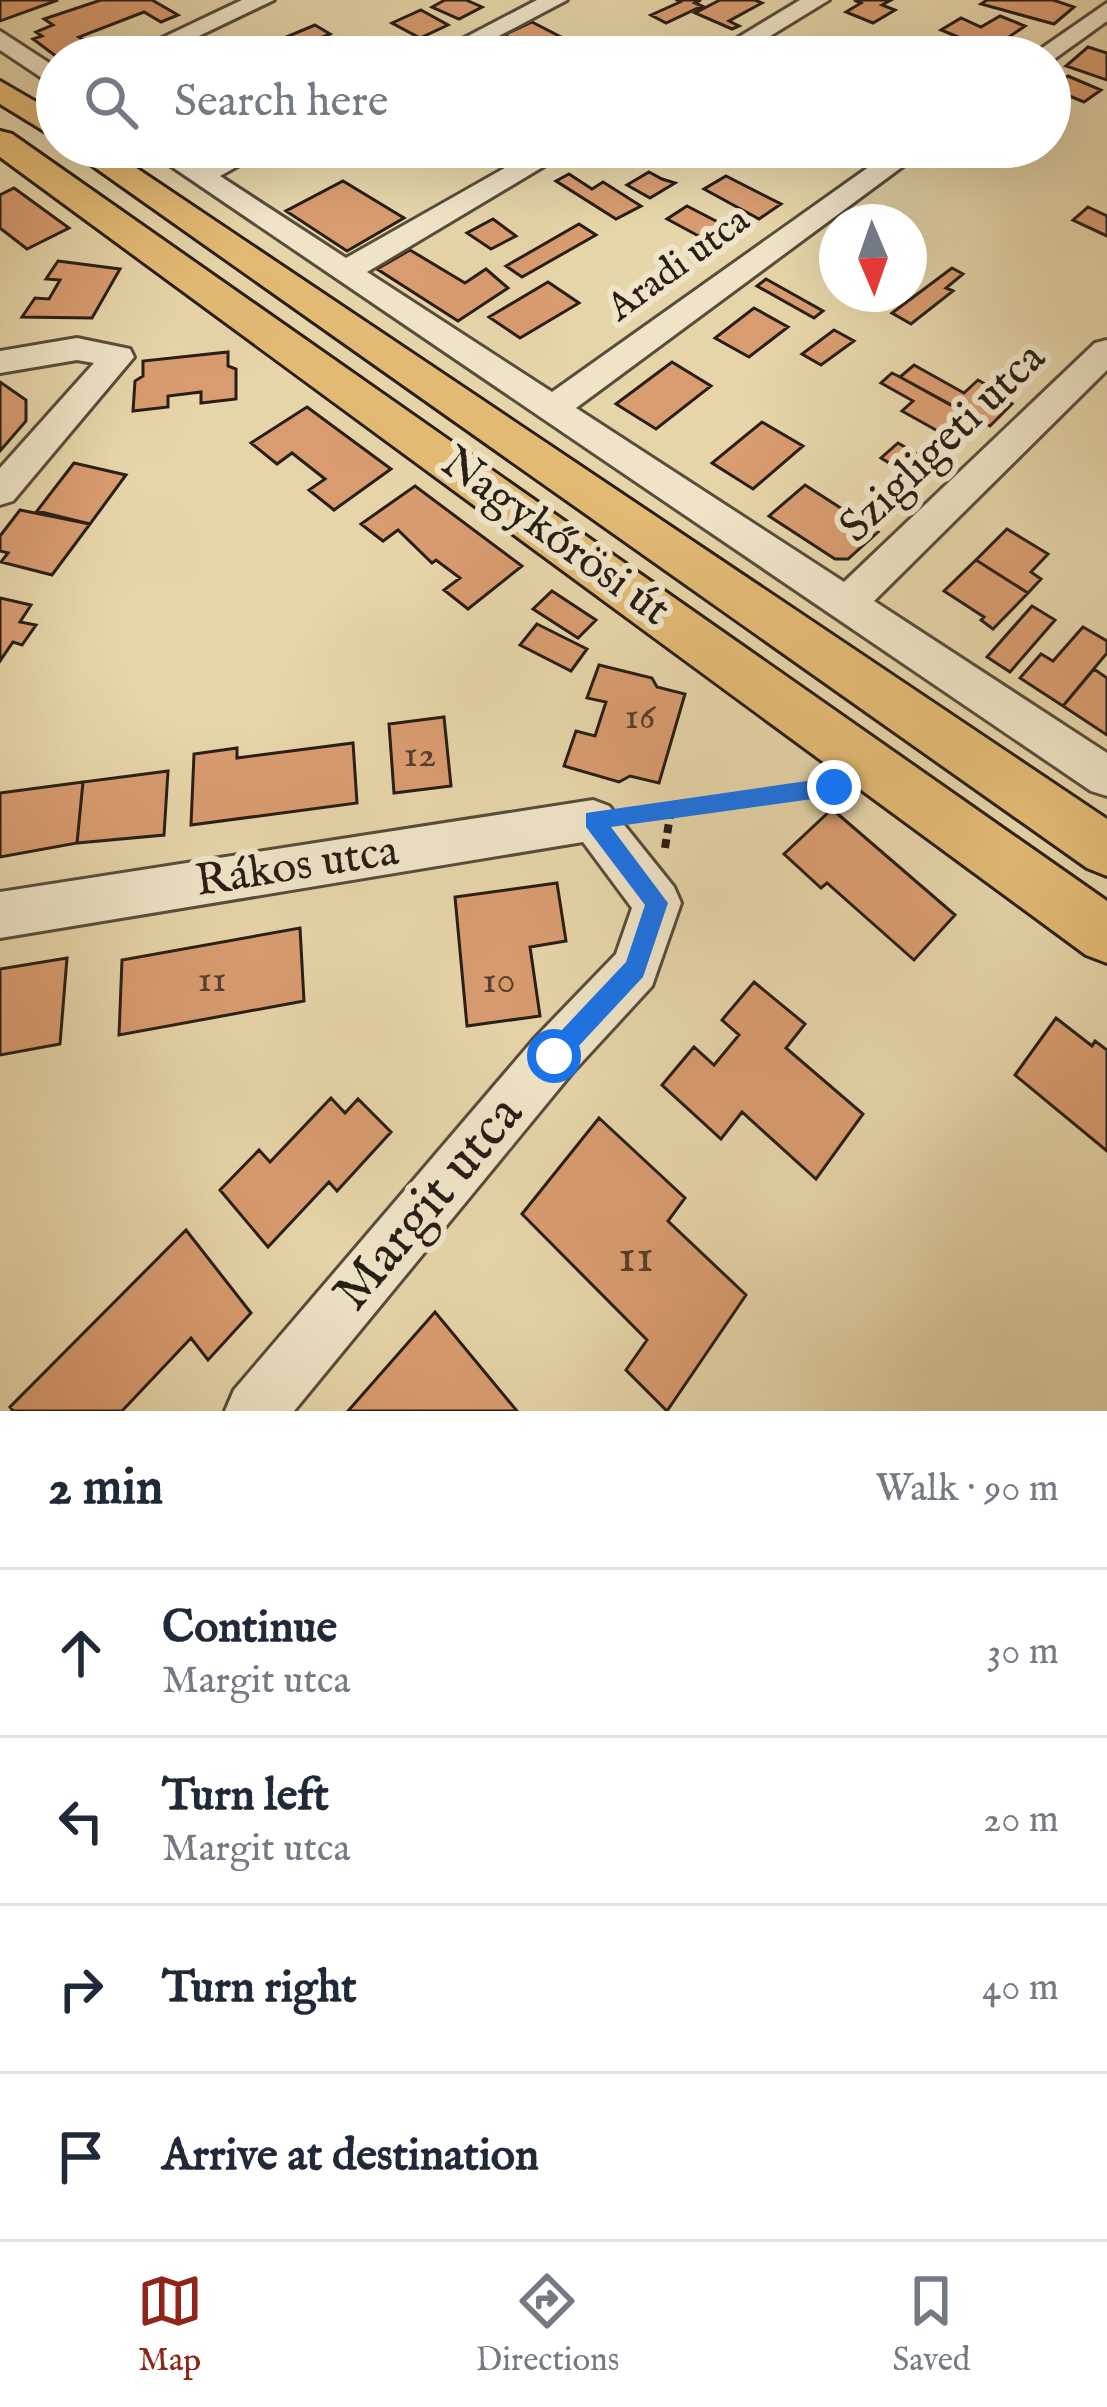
<!DOCTYPE html>
<html lang="en">
<head>
<meta charset="utf-8">
<style>
	:root { --surface:#fff; --page:#f2f2f3; --text:#1f2937; --muted:#747a83; --line:#e0e1e3; --accent:#8f2418 }
	body { margin:0; font-family:"IM FELL English",serif; background:var(--page); color:var(--text) }
	.compass { position:absolute; left:819px; top:204px; width:108px; height:108px; border-radius:50%; background:var(--surface); box-shadow:0 12px 48px #0002; rotate:178deg }
	.stop { position:absolute; width:36px; height:36px; margin:-27px; border:9px solid #1a73e8; border-radius:50%; background:#fff }
	.stop.end { background:#1a73e8; border-color:#fff; box-shadow:0 3px 12px #0008 }
	.list { margin:0; padding:0; list-style:none }
	h2 { display:flex; justify-content:space-between; align-items:center; height:156px; margin:0; padding:0 48px; font-size:51px }
	h2 small { font-size:39px; font-weight:400; color:var(--muted) }
	.list li { display:grid; grid-template-columns:78px 1fr auto; gap:36px; align-items:center; box-sizing:border-box; height:168px; padding:0 48px; border-top:3px solid var(--line) }
	.list b { display:block; font-size:45px; white-space:nowrap }
	.list p { margin:0; font-size:39px; white-space:nowrap; color:var(--muted) }
	.list em { font-size:39px; font-style:normal; color:var(--muted) }
	.icon { flex:none; width:66px; height:66px; fill:none; stroke:currentColor; stroke-width:2; stroke-linecap:round; stroke-linejoin:round }
	.map { position:relative; flex:none; width:1107px; height:1411px; overflow:hidden }
	.search { position:absolute; background:var(--surface); box-shadow:0 12px 48px #0002; left:36px; right:36px; top:36px; height:132px; display:flex; align-items:center; gap:30px; box-sizing:border-box; padding:0 42px; border-radius:66px; color:var(--muted); font-size:45px }
	.sheet { height:828px; background:var(--surface) }
	nav { display:flex; justify-content:space-around; align-items:center; box-sizing:border-box; height:168px; border-top:3px solid var(--line); background:var(--surface); font-size:33px; color:var(--muted) }
	nav a { display:grid; justify-items:center; gap:6px }
	nav .on { color:var(--accent) }
	.map>svg:first-child { display:block }
	.building { fill:#d99c70; stroke:#281e16; stroke-width:3 }
	.lines { fill:none; stroke-linecap:round; stroke-linejoin:round }
	.minor-casing { stroke:#584c3b; stroke-width:6 }
	.major-casing { stroke:#281e16; stroke-width:6 }
	.path { stroke:#281e16; stroke-width:8; stroke-dasharray:9 6; stroke-linecap:butt }
	.minor { fill:#efe4c7; fill-rule:evenodd }
	.major { fill:#e3ba74; fill-rule:evenodd }
	.route { fill:#1a73e8 }
	.labels { text-anchor:middle; dominant-baseline:central; stroke-width:12; stroke-linejoin:round; paint-order:stroke }
	.far-street-label { font-size:39px; fill:#281e16; stroke:#efe4c7 }
	.number-label { font-size:39px; fill:#543e2c }
	.street-label { font-size:45px; fill:#281e16; stroke:#efe4c7 }
	.near-number-label { font-size:48px; fill:#543e2c }
	.near-street-label { font-size:54px; fill:#281e16; stroke:#efe4c7 }
</style>
</head>
<body>
<div class="map">
<svg width="1107" height="1411" viewBox="0 0 1107 1411">
	<rect width="100%" height="100%" fill="#e6d5a9"/>
	<filter id="stains"><feTurbulence type="fractalNoise" baseFrequency=".00167" numOctaves="4"/><feColorMatrix values="0 0 0 0 .2 0 0 0 0 .09 0 0 0 0 .02 0 0 0 .5 -.17"/></filter>
	<radialGradient id="worn" r=".72"><stop offset=".6" stop-color="#630" stop-opacity="0"/><stop offset="1" stop-color="#630" stop-opacity=".3"/></radialGradient>
	<path class="building" d="M 0,0 L 58,0 L 0,21 Z
		M 101,0 L 152,0 L 178,15 L 161,22 L 144,12 L 79,37 L 106,54 L 99,57 L 57,57 L 33,39 L 42,36 L 36,32 L 53,25 L 44,19 Z
		M 445,0 L 466,0 L 482,7 L 459,19 L 432,7 Z
		M 677,0 L 701,0 L 695,3 L 702,6 L 666,23 L 651,15 L 680,2 Z
		M 720,0 L 755,0 L 762,3 L 729,21 L 739,26 L 732,29 L 695,13 Z
		M 854,0 L 891,0 L 882,5 L 895,10 L 873,23 L 846,12 L 861,3 Z
		M 987,0 L 1053,0 L 1074,7 L 1054,24 L 981,4 Z
		M 421,10 L 448,25 L 420,38 L 392,23 Z
		M 1000,16 L 1025,26 L 990,50 L 941,30 L 961,18 L 981,27 Z
		M 532,22 L 588,51 L 575,57 L 552,57 L 504,35 Z
		M 315,25 L 330,34 L 294,49 L 279,40 Z
		M 1088,47 L 1107,53 L 1107,80 L 1066,66 Z
		M 1068,76 L 1101,90 L 1084,102 L 1050,88 Z
		M 649,172 L 662,179 L 675,183 L 650,198 L 627,185 Z
		M 569,174 L 592,189 L 603,182 L 641,206 L 616,219 L 556,181 Z
		M 726,176 L 781,204 L 759,219 L 704,189 Z
		M 343,181 L 404,218 L 347,251 L 286,211 Z
		M 14,188 L 69,228 L 27,249 L 0,228 L 0,195 Z
		M 687,206 L 739,233 L 719,247 L 667,219 Z
		M 1088,207 L 1107,216 L 1107,236 L 1073,220 Z
		M 493,219 L 516,236 L 491,249 L 467,233 Z
		M 579,224 L 596,235 L 522,277 L 506,266 Z
		M 410,250 L 465,283 L 486,269 L 508,288 L 458,321 L 377,269 Z
		M 58,261 L 120,269 L 92,318 L 22,317 L 35,298 L 49,299 L 60,280 L 46,279 Z
		M 952,268 L 963,274 L 946,288 L 953,291 L 911,324 L 892,313 Z
		M 766,279 L 823,311 L 814,318 L 757,286 Z
		M 548,282 L 579,303 L 520,338 L 489,317 Z
		M 754,308 L 788,327 L 749,357 L 715,338 Z
		M 834,330 L 854,341 L 821,365 L 802,354 Z
		M 228,352 L 228,366 L 236,369 L 236,399 L 201,403 L 201,392 L 168,396 L 168,407 L 133,411 L 135,381 L 143,376 L 143,361 Z
		M 672,362 L 711,386 L 656,429 L 616,404 Z
		M 914,365 L 964,393 L 978,380 L 1008,397 L 1004,400 L 1012,404 L 990,426 L 900,377 Z
		M 892,373 L 900,377 L 974,418 L 952,439 L 902,411 L 913,401 L 881,383 Z
		M 0,382 L 26,400 L 26,421 L 0,451 Z
		M 307,407 L 391,469 L 334,510 L 309,490 L 325,479 L 292,453 L 277,464 L 251,443 Z
		M 762,422 L 803,446 L 753,489 L 712,463 Z
		M 898,443 L 941,468 L 924,484 L 881,458 Z
		M 74,463 L 126,475 L 90,524 L 37,511 Z
		M 805,485 L 878,532 L 848,559 L 835,559 L 769,516 Z
		M 415,486 L 522,566 L 468,609 L 444,590 L 460,578 L 436,560 L 432,563 L 398,530 L 383,541 L 361,524 Z
		M 20,510 L 90,524 L 52,575 L 1,562 L 8,553 L 0,551 L 0,536 Z
		M 1007,529 L 1048,554 L 1031,572 L 1041,579 L 1028,593 L 976,560 Z
		M 976,560 L 1028,593 L 993,629 L 981,620 L 984,617 L 944,591 Z
		M 552,591 L 596,620 L 578,638 L 533,609 Z
		M 0,598 L 31,605 L 20,622 L 36,625 L 22,645 L 13,642 L 0,661 Z
		M 1032,606 L 1055,620 L 1010,672 L 987,657 Z
		M 537,624 L 587,649 L 571,671 L 520,645 Z
		M 1083,627 L 1107,641 L 1107,653 L 1063,706 L 1020,678 L 1041,654 L 1053,661 Z
		M 599,665 L 652,678 L 657,687 L 685,694 L 659,783 L 630,776 L 619,782 L 564,766 L 576,731 L 595,736 L 606,702 L 587,698 Z
		M 1094,669 L 1107,678 L 1107,735 L 1063,706 Z
		M 444,717 L 451,786 L 394,793 L 389,724 Z
		M 353,743 L 357,803 L 191,825 L 194,754 L 237,748 L 237,758 Z
		M 168,771 L 164,835 L 77,843 L 83,782 Z
		M 83,782 L 77,843 L 0,857 L 0,793 Z
		M 832,809 L 955,915 L 914,960 L 827,883 L 821,888 L 784,854 Z
		M 557,883 L 566,941 L 530,947 L 540,1016 L 467,1026 L 455,897 Z
		M 300,928 L 304,1001 L 119,1035 L 122,960 Z
		M 67,958 L 60,1044 L 0,1055 L 0,969 Z
		M 754,982 L 805,1024 L 786,1048 L 863,1114 L 816,1179 L 742,1112 L 721,1139 L 662,1085 L 694,1047 L 714,1065 L 739,1035 L 722,1020 Z
		M 1056,1018 L 1092,1046 L 1095,1041 L 1107,1050 L 1107,1151 L 1015,1075 Z
		M 331,1098 L 345,1113 L 358,1099 L 391,1132 L 337,1191 L 329,1182 L 268,1247 L 220,1190 L 259,1150 L 270,1162 Z
		M 599,1118 L 685,1198 L 668,1221 L 746,1295 L 667,1411 L 626,1370 L 647,1340 L 522,1214 Z
		M 186,1230 L 251,1313 L 208,1360 L 191,1338 L 122,1411 L 13,1411 L 10,1407 Z
		M 435,1312 L 517,1411 L 348,1411 Z"/>
	<g class="lines">
		<defs>
			<path id="minor" d="M 242,0 L 274,0 L 155,57 L 122,57 Z
				M 537,0 L 567,0 L 459,57 L 428,57 Z
				M 800,0 L 829,0 L 736,57 L 706,57 Z
				M 1107,3 L 1107,21 L 1050,62 L 1050,57 L 1029,57 Z
				M 0,31 L 57,68 L 57,88 L 0,50 Z
				M 143,147 L 176,147 L 202,164 L 236,147 L 272,147 L 220,176 L 346,258 L 542,147 L 576,147 L 367,272 L 552,392 L 897,147 L 929,147 L 576,408 L 844,582 L 1095,343 L 1107,340 L 1107,370 L 874,601 L 1107,753 L 1107,796 L 1091,791 Z
				M 77,338 L 130,349 L 134,357 L 13,501 L 0,505 L 0,468 L 94,363 L 77,360 L 0,373 L 0,351 Z
				M 593,800 L 609,806 L 674,887 L 681,903 L 652,986 L 571,1074 L 294,1411 L 225,1411 L 234,1390 L 535,1038 L 616,954 L 632,908 L 583,842 L 0,938 L 0,892 Z"/>
			<path id="major" d="M 0,81 L 57,114 L 57,139 L 0,104 Z
				M 0,131 L 12,134 L 1107,901 L 1107,963 L 1086,955 L 0,157 Z
				M 66,147 L 105,147 L 1107,819 L 1107,876 L 1087,868 Z"/>
		</defs>
		<use href="#minor" class="minor-casing"/>
		<use href="#major" class="major-casing"/>
		<path class="path" d="M 640,813 L 827,788
			M 665,848 L 671,809"/>
		<use href="#minor" class="minor"/>
		<use href="#major" class="major"/>
	</g>
	<path class="route" d="M 834,777 L 845,787 L 834,796 L 611,827 L 668,903 L 643,977 L 562,1064 L 545,1064 L 545,1048 L 626,962 L 645,905 L 586,827 L 586,813 Z"/>
	<g class="labels">
		<g class="far-street-label">
			<text transform="translate(679 265) rotate(-36)">Aradi utca</text>
		</g>
		<g class="number-label">
			<text x="640" y="717">16</text>
			<text x="420" y="755">12</text>
			<text x="212" y="980">11</text>
			<text x="499" y="981">10</text>
		</g>
		<g class="street-label">
			<text transform="translate(943 443) rotate(-44)">Szigligeti utca</text>
			<text transform="translate(555 537) rotate(36)">Nagykőrösi út</text>
			<text transform="translate(297 867) rotate(-9)">Rákos utca</text>
		</g>
		<g class="near-number-label">
			<text x="636" y="1258">11</text>
		</g>
		<g class="near-street-label">
			<text transform="translate(429 1204) rotate(-50)">Margit utca</text>
		</g>
	</g>
	<rect width="100%" height="100%" filter="url(#stains)"/>
	<rect width="100%" height="100%" fill="url(#worn)"/>
</svg>
<svg class="compass" viewBox="-18 -18 36 36"><path d="M0-13l5 13h-10z" fill="#e53935"/><path d="M0 13l5-13h-10z" fill="#747a83"/></svg>
<div class="stop" style="left:554px;top:1056px"></div>
<div class="stop end" style="left:834px;top:787px"></div>
<div class="search"><svg class="icon" aria-label="search" viewBox="0 0 24 24"><circle cx="10" cy="10" r="6"/><path d="M15 15l6 6"/></svg>Search here</div>
</div>
<section class="sheet">
<h2>2 min<small>Walk · 90 m</small></h2>
<ul class="list">
<li><svg class="icon" aria-label="ahead" viewBox="0 0 24 24"><path d="M12 20V5M6 11l6-6 6 6"/></svg><div><b>Continue</b><p>Margit utca</p></div><em>30 m</em></li>
<li><svg class="icon" aria-label="left" viewBox="0 0 24 24"><path d="M17 20v-9H6M10 6l-5 5 5 5"/></svg><div><b>Turn left</b><p>Margit utca</p></div><em>20 m</em></li>
<li><svg class="icon" aria-label="right" viewBox="0 0 24 24"><path d="M7 20v-9h11M14 6l5 5-5 5"/></svg><div><b>Turn right</b></div><em>40 m</em></li>
<li><svg class="icon" aria-label="arrive" viewBox="0 0 24 24"><path d="M6 21V4h12l-3 4 3 4H6"/></svg><div><b>Arrive at destination</b></div></li>
</ul>
</section>
<nav>
<a class="on"><svg class="icon" aria-label="map" viewBox="0 0 24 24"><path d="M3 6l6-2 6 2 6-2v14l-6 2-6-2-6 2zM9 4v14M15 6v14"/></svg>Map</a>
<a><svg class="icon" aria-label="directions" viewBox="0 0 24 24"><path d="M12 3l9 9-9 9-9-9zM9 14v-3h6M13 9l2 2-2 2"/></svg>Directions</a>
<a><svg class="icon" aria-label="saved" viewBox="0 0 24 24"><path d="M7 4h10v16l-5-4-5 4z"/></svg>Saved</a>
</nav>
</body>
</html>
